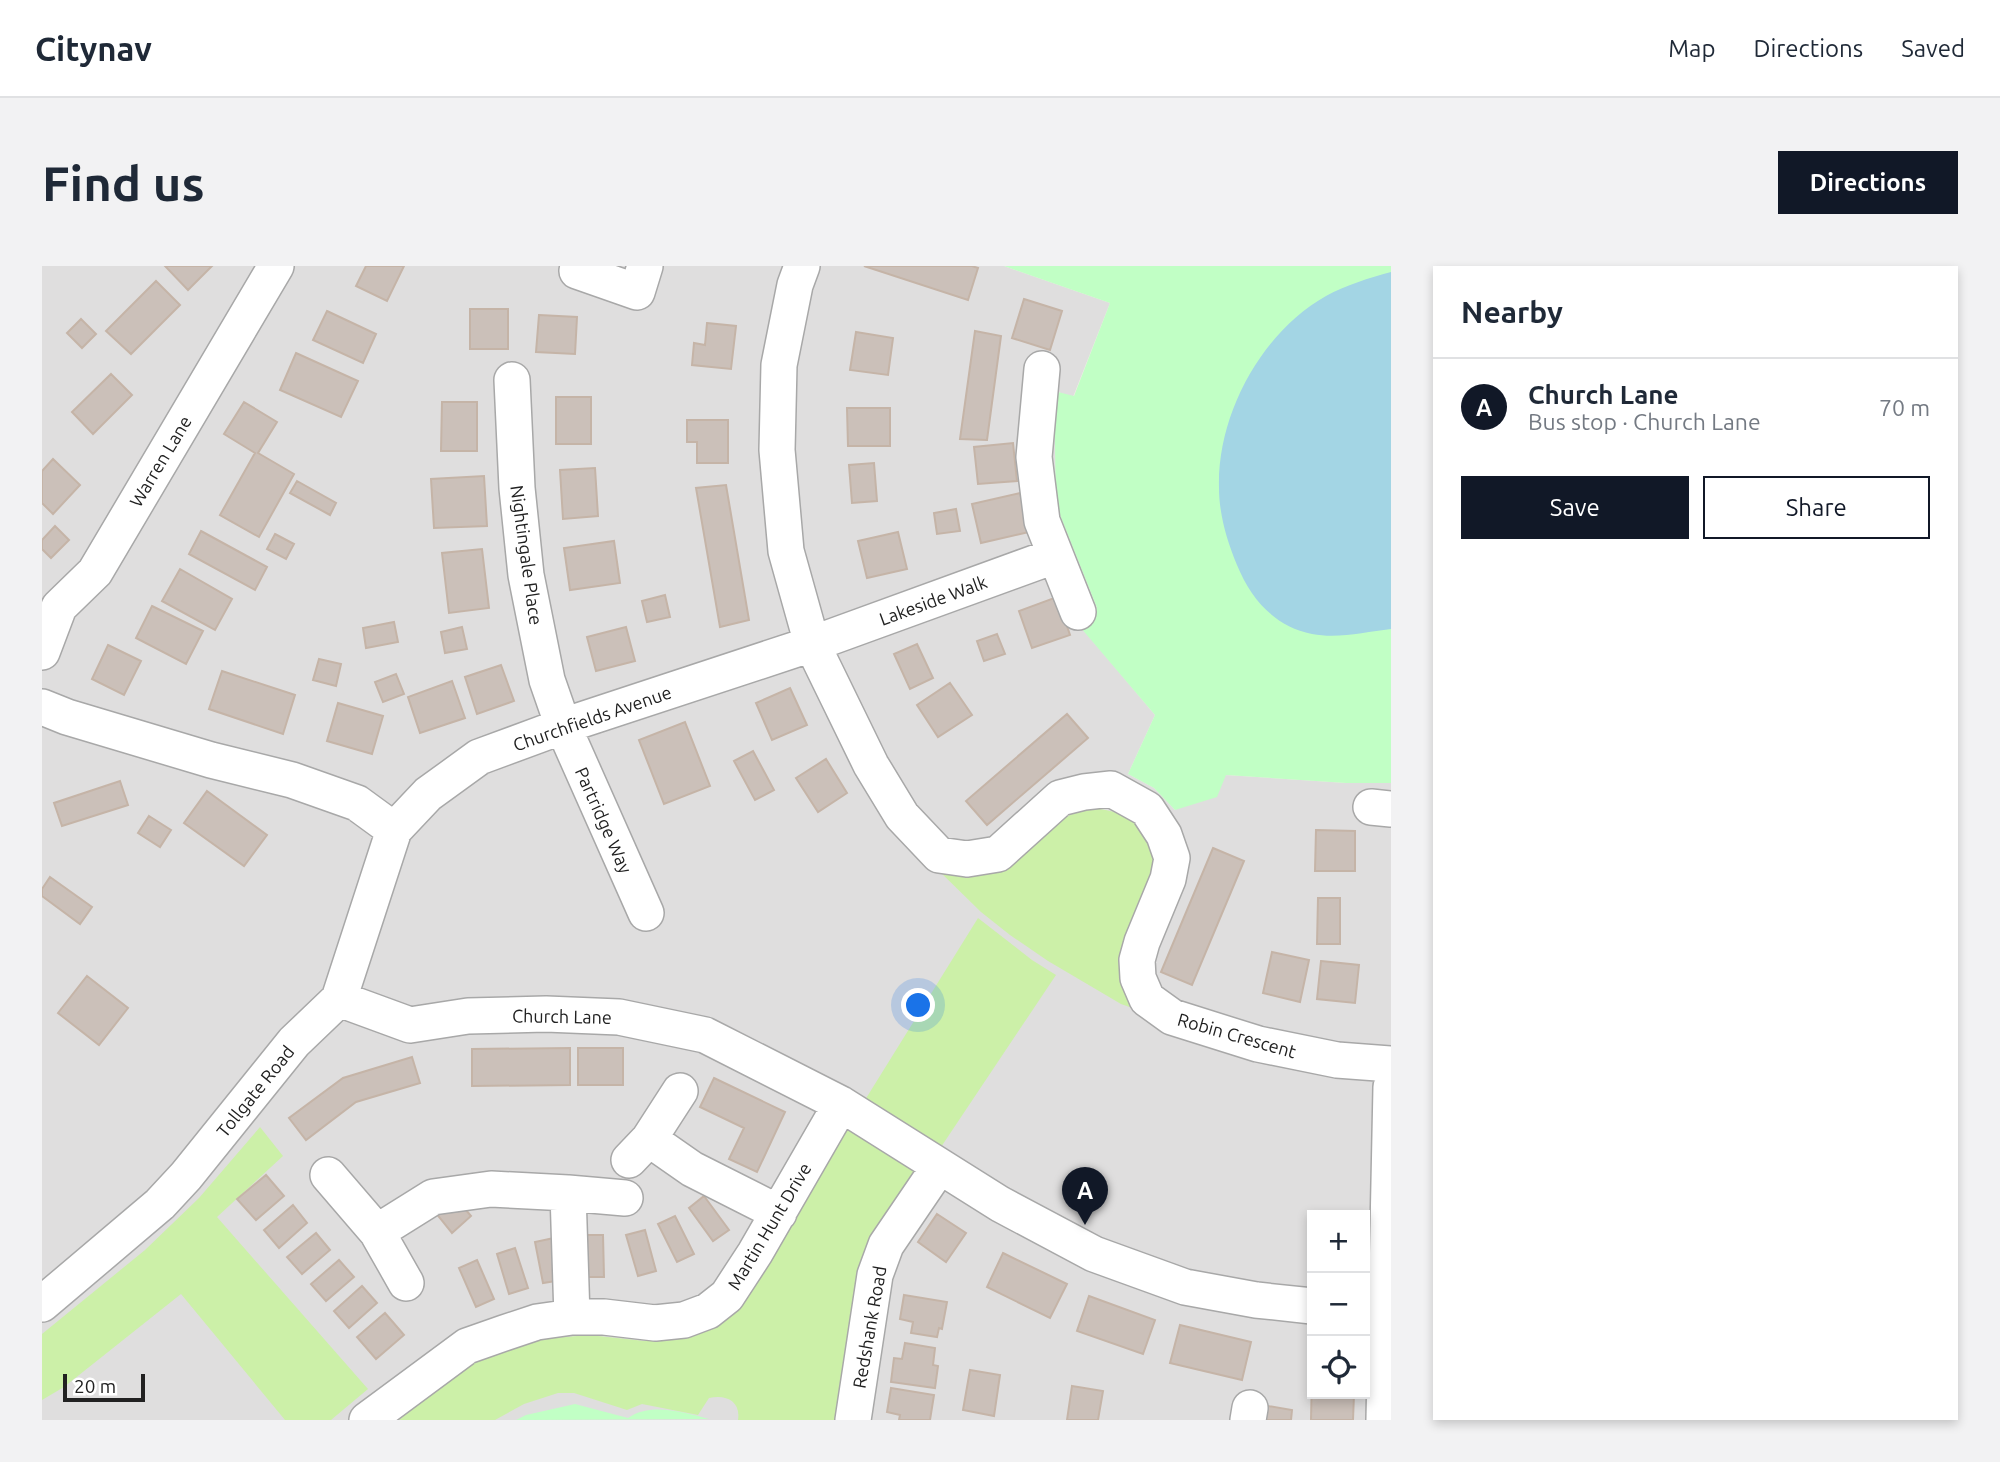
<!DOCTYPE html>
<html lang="en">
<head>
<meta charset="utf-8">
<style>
	:root { --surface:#fff; --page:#f2f2f3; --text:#1f2937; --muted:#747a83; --line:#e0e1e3; --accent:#111827 }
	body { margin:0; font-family:Ubuntu,sans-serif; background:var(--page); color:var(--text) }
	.controls { position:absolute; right:21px; bottom:21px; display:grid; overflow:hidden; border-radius:0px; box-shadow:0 4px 10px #0003 }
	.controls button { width:63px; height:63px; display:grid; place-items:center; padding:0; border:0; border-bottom:2px solid var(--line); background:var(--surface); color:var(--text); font:35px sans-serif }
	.scale { position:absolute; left:21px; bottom:18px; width:82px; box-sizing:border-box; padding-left:7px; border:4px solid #212121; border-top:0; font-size:19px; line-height:24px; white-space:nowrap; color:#212121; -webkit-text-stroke:5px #fff; paint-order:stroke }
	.you { position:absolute; left:877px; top:740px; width:24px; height:24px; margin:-18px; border:5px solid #fff; border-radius:50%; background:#1a73e8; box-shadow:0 0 0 10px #1a73e833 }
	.badge { display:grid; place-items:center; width:46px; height:46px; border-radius:50%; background:var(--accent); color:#fff; font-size:23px; font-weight:700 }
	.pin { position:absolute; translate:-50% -58px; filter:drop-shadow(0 2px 4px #0008) }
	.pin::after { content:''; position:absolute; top:37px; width:24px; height:21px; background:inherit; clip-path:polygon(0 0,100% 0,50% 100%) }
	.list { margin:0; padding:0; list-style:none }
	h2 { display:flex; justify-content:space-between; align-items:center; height:91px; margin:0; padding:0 28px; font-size:30px }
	h2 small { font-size:23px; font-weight:400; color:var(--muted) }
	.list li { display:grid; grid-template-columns:46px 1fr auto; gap:21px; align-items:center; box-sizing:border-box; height:98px; padding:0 28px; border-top:2px solid var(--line) }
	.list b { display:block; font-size:26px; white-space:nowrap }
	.list p { margin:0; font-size:23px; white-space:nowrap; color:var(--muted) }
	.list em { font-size:23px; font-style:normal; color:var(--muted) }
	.actions { display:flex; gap:14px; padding:21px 28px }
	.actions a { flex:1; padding:16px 0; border:2px solid var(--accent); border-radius:0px; text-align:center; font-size:24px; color:var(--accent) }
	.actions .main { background:var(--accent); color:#fff }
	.icon { flex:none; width:38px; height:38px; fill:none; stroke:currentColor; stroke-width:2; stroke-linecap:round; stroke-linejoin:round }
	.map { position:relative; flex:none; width:1349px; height:1154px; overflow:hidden; border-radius:0px }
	header { display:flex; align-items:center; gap:42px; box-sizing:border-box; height:98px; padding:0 35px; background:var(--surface); border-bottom:2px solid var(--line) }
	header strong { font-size:33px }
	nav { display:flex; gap:38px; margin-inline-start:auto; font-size:24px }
	.intro { display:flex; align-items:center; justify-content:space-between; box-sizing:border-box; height:168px; padding:0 42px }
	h1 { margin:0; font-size:49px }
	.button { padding:18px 32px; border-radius:0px; background:var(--accent); color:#fff; font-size:24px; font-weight:700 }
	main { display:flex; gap:42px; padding:0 42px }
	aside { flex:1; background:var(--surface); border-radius:0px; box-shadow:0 4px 10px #0003 }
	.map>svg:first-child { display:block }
	.residential { fill:#dfdede; fill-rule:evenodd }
	.grass { fill:#ccf0a8 }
	.park { fill:#c1ffc5 }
	.water { fill:#a3d5e4 }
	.building { fill:#cbc0b9; stroke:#c5b4a7; stroke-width:2 }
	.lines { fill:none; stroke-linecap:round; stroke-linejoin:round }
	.minor-casing { stroke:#a8a8a8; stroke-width:38 }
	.minor { stroke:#fff; stroke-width:35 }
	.labels { text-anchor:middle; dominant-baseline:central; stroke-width:7; stroke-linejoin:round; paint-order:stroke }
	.street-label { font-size:18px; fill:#212121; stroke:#fff }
</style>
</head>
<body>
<header>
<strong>Citynav</strong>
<nav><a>Map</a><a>Directions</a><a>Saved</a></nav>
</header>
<div class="intro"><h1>Find us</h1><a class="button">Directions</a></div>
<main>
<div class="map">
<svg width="1349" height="1154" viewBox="0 0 1349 1154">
	<rect width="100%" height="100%" fill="#f2eee6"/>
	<path class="residential" d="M 0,0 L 962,0 L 1068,37 L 1031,131 L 1013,125 L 1014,239 L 1055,342 L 1034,355 L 1113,449 L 1086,508 L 1112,522 L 1133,544 L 1183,509 L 1304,517 L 1349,517 L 1349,1154 L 0,1154 ZM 1270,949 L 1323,949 L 1323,1128 L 1270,1128 Z"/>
	<path class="grass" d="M 1051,542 C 1088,547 1099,555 1112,591 L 1096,744 L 1079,738 L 1006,695 L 968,669 L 939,646 L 894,602 L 981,581 L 1032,546 Z
		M 936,652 L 990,694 L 1014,709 L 889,896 L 803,1154 L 696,1154 C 699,1135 684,1128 667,1132 L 656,1149 L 600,1138 L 585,1144 L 532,1127 L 516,1127 L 482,1138 L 453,1154 L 357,1154 L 418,1103 L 453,1087 L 488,1074 L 547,1069 L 603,1075 L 626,1073 L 659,1063 L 780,872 L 800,871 Z
		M 218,861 L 241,890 L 175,951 L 326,1123 L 289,1154 L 243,1154 L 139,1028 L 22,1121 L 0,1134 L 0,1068 L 103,984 L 157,932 Z"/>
	<path class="park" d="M 962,0 L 1349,0 L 1349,517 L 1304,517 L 1184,509 L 1175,531 L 1133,544 L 1112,522 L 1086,508 L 1113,449 L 1033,355 L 1055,342 L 1014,239 L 1012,125 L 1032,130 L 1068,37 Z
		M 533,1138 L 586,1152 C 608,1136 642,1146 667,1153 L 474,1154 L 484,1149 Z"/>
	<path class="water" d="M 1349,6 L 1349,363 C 1323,366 1296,373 1270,368 C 1232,360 1209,333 1195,299 C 1185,275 1177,248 1177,222 C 1175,148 1220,66 1284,30 C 1304,19 1327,12 1349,6 Z"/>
	<path class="building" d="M 123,0 L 170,0 L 146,24 Z
		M 324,0 L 362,0 L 345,35 L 314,20 Z
		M 822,0 L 930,0 L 936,2 L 926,34 Z
		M 114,15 L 138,39 L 89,88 L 64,65 Z
		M 982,33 L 1020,45 L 1008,84 L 970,72 Z
		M 428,43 L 466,43 L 466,83 L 428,83 Z
		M 285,45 L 334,68 L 321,97 L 271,74 Z
		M 497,49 L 535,51 L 533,88 L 494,86 Z
		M 39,53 L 54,68 L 40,82 L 25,67 Z
		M 665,57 L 694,60 L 689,103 L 650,99 L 652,77 L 663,79 Z
		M 933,65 L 959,70 L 945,174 L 918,173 Z
		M 814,66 L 851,72 L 846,109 L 808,104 Z
		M 254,87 L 316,115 L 299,151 L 238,124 Z
		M 69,108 L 90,129 L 51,168 L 30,146 Z
		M 514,131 L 549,131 L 549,178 L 514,178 Z
		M 202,136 L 235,156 L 216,187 L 252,208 L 217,271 L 178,249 L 213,187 L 182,168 Z
		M 400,136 L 435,136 L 435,185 L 399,185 Z
		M 805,142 L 848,142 L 848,180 L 806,180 Z
		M 645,154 L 686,154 L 686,197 L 655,197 L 655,176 L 645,176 Z
		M 971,177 L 975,215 L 936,218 L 932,181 Z
		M 11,193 L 38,219 L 11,248 L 0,237 L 0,205 Z
		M 832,197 L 835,235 L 810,237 L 807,199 Z
		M 553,202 L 556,250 L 521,253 L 518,204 Z
		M 442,210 L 445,260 L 392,262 L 389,213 Z
		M 255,215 L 294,237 L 288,249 L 248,227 Z
		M 684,219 L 707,354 L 678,361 L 654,222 Z
		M 978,227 L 987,266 L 939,277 L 930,238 Z
		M 914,243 L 918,265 L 895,268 L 892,247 Z
		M 13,260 L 27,274 L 9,292 L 0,283 L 0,274 Z
		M 159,265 L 225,301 L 213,324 L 147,288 Z
		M 856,266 L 865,303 L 825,312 L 816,275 Z
		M 233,268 L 252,278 L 244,293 L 225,283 Z
		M 572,275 L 578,317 L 528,324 L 522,282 Z
		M 440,283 L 447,342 L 407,347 L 400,287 Z
		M 138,303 L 190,333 L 173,364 L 120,335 Z
		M 623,329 L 628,351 L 605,356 L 600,335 Z
		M 1015,331 L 1028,369 L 990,382 L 977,345 Z
		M 110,340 L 161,365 L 144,398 L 94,372 Z
		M 352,356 L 356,376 L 324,382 L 321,362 Z
		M 420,361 L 425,383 L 403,387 L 399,366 Z
		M 584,361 L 593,395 L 554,405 L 545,371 Z
		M 955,368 L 963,388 L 942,395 L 935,375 Z
		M 875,378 L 891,412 L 868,423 L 852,388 Z
		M 66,379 L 99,395 L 82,429 L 50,413 Z
		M 277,393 L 299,398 L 294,420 L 271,414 Z
		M 459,399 L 472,435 L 435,448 L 423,411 Z
		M 180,405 L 253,429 L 241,468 L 167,443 Z
		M 354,408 L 362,428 L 341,436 L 333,416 Z
		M 410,415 L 423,452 L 378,467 L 366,431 Z
		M 908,417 L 930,449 L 896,471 L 875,439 Z
		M 748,422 L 765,459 L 730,474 L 714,437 Z
		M 296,437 L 341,450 L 330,488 L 285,475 Z
		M 1025,448 L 1046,472 L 945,559 L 924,535 Z
		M 643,456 L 668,520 L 622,538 L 597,474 Z
		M 711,485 L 732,524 L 713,534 L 692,495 Z
		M 784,493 L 805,527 L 776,546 L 754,512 Z
		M 78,515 L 86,539 L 20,560 L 12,537 Z
		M 165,525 L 225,569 L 202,600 L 142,557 Z
		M 107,550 L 129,564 L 118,581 L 96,567 Z
		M 1274,564 L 1313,565 L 1313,605 L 1273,605 Z
		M 1171,582 L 1202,595 L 1150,719 L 1119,706 Z
		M 8,611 L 50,641 L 38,658 L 0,630 L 0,623 Z
		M 1276,632 L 1298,632 L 1298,678 L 1275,678 Z
		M 1230,686 L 1267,694 L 1258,736 L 1221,727 Z
		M 1279,695 L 1317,699 L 1313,737 L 1275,733 Z
		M 45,710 L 86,742 L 57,779 L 16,747 Z
		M 528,782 L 528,819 L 430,820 L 430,783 Z
		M 536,782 L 581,782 L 581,819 L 536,819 Z
		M 370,791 L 378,817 L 314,836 L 264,874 L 247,852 L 301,812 Z
		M 672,812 L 743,846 L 715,906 L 687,893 L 702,862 L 658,841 Z
		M 224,909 L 242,930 L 214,954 L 195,933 Z
		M 412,930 L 429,950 L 410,967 L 393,946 Z
		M 662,930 L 687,964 L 671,975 L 647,942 Z
		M 251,939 L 265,957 L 237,982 L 222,964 Z
		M 895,948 L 924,967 L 904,996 L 876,976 Z
		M 633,950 L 652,988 L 635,996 L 616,958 Z
		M 603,964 L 614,1005 L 596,1010 L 584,969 Z
		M 274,967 L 288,984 L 260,1008 L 245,991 Z
		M 542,969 L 561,969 L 562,1011 L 543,1011 Z
		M 512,972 L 520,1014 L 501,1017 L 493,976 Z
		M 473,982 L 486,1022 L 467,1028 L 455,988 Z
		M 961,987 L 1025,1018 L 1008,1052 L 945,1021 Z
		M 297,994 L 312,1011 L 284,1035 L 269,1018 Z
		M 435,994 L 452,1033 L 434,1041 L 417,1002 Z
		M 320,1020 L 335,1037 L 307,1062 L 292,1045 Z
		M 862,1029 L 905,1036 L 900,1063 L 897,1062 L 895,1071 L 869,1067 L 871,1056 L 858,1053 Z
		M 1047,1030 L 1113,1054 L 1101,1088 L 1035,1065 Z
		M 343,1047 L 362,1069 L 334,1093 L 315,1071 Z
		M 1138,1059 L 1209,1076 L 1200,1114 L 1128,1097 Z
		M 863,1077 L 893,1082 L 891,1099 L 896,1100 L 893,1122 L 849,1116 L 852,1092 L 860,1093 Z
		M 928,1104 L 958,1109 L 952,1150 L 921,1144 Z
		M 1270,1109 L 1270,1128 L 1312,1128 L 1311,1154 L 1269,1154 Z
		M 1030,1120 L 1061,1125 L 1056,1154 L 1025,1154 Z
		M 849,1122 L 892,1129 L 888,1154 L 857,1154 L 858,1149 L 845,1146 Z
		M 1220,1139 L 1250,1144 L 1249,1154 L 1217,1154 Z"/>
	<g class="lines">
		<defs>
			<path id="minor" d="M 536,0 L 535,5 L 595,26 L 603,0
				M 760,0 L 753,19 L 737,99 L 735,184 L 744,285 L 770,378 L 829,499 L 860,550 L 897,589 L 925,593 L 956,588 L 1018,532 L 1042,526 L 1069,523 L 1105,543 L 1122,569 L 1130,592 L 1126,613 L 1100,676 L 1095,694 L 1096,712 L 1105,733 L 1130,751 L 1216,778 L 1295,794 L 1349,798
				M 1000,103 L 992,191 L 1000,255 L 1036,346
				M 470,114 L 475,222 L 484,309 L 505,414 L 521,460 L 604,647
				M 0,386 L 17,341 L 53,306 L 234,0
				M 0,441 L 25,451 L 169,494 L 250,514 L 315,537 L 352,564
				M 1329,541 L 1349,543
				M 297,733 L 368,759 L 426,750 L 504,748 L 577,751 L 663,769 L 799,838 L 958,938 L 1052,988 L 1143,1021 L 1214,1034 L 1270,1040
				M 638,825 L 607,873 L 650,903 L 737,947
				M 587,894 L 607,873
				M 286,909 L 335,966
				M 364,1017 L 335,966 L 391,931 L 449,923 L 526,927
				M 0,1038 L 118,938 L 144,910 L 252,776 L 297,733 L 352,564 L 386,528 L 437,491 L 521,460 L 770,378 L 1012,290
				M 530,1051 L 526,927 L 583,932
				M 325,1154 L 425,1080 L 462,1067 L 495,1056 L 530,1051 L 562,1051 L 613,1057 L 642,1054 L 666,1045 L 685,1030 L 713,987 L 799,838
				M 811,1154 L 833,1009 L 844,979 L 897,901
				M 1206,1154 L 1208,1142
				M 1342,1154 L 1349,821"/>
		</defs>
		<use href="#minor" class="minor-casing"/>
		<use href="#minor" class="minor"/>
	</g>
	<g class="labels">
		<g class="street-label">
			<text transform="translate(118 195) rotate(-59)">Warren Lane</text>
			<text transform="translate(485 289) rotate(82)">Nightingale Place</text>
			<text transform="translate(891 334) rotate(-20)">Lakeside Walk</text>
			<text transform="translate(550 452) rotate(-19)">Churchfields Avenue</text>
			<text transform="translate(562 554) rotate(66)">Partridge Way</text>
			<text transform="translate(520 750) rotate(1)">Church Lane</text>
			<text transform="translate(1195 769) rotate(16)">Robin Crescent</text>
			<text transform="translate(213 825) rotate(-51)">Tollgate Road</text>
			<text transform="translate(727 960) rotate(-59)">Martin Hunt Drive</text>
			<text transform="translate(827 1061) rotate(-80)">Redshank Road</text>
		</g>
	</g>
</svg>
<div class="controls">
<button>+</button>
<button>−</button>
<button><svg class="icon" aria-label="locate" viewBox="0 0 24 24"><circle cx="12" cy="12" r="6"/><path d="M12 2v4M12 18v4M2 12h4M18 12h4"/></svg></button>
</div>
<div class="scale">20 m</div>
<div class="you"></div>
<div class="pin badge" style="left:1043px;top:959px">A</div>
</div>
<aside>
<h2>Nearby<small></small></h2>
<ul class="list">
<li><span class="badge">A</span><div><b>Church Lane</b><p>Bus stop · Church Lane</p></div><em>70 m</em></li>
</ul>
<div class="actions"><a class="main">Save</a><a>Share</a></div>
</aside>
</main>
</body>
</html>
